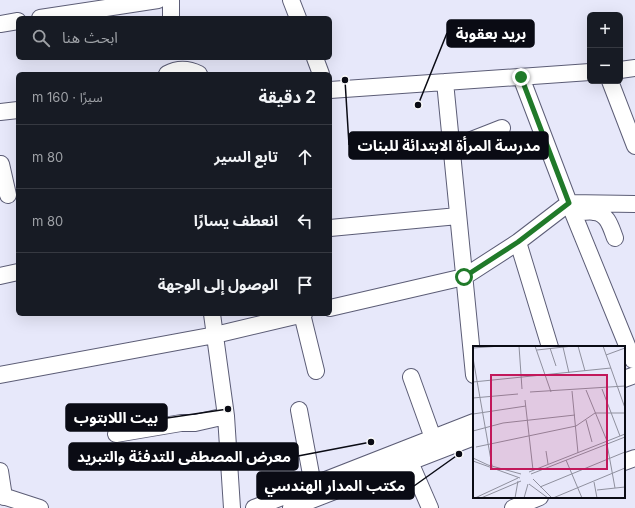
<!DOCTYPE html>
<html lang="ar">
<head>
<meta charset="utf-8">
<style>
	:root { --surface:#171b24; --page:#20242c; --text:#f1f3f6; --muted:#9ea1a6; --line:#363941 }
	body { margin:0; font-family:Inter,"Noto Sans Arabic",sans-serif; background:var(--page); color:var(--text); direction:rtl }
	.controls { position:absolute; right:12px; top:12px; display:grid; overflow:hidden; border-radius:6px; box-shadow:0 4px 16px #0002 }
	.controls button { width:36px; height:36px; display:grid; place-items:center; padding:0; border:0; border-bottom:1px solid var(--line); background:var(--surface); color:var(--text); font:20px sans-serif }
	.stop { position:absolute; width:12px; height:12px; margin:-9px; border:3px solid #207a29; border-radius:50%; background:#fff }
	.stop.end { background:#207a29; border-color:#fff; box-shadow:0 1px 4px #0008 }
	.list { margin:0; padding:0; list-style:none }
	h2 { display:flex; justify-content:space-between; align-items:center; height:52px; margin:0; padding:0 16px; font-size:17px }
	h2 small { font-size:13px; font-weight:400; color:var(--muted) }
	.list li { display:grid; grid-template-columns:26px 1fr auto; gap:12px; align-items:center; box-sizing:border-box; height:64px; padding:0 16px; border-top:1px solid var(--line) }
	.list b { display:block; font-size:15px; white-space:nowrap }
	.list em { font-size:13px; font-style:normal; color:var(--muted) }
	.icon { flex:none; width:22px; height:22px; fill:none; stroke:currentColor; stroke-width:2; stroke-linecap:round; stroke-linejoin:round }
	.map { position:relative; flex:none; width:635px; height:508px; overflow:hidden; direction:ltr }
	.search { position:absolute; background:var(--surface); box-shadow:0 4px 16px #0002; left:16px; top:16px; width:316px; height:44px; display:flex; align-items:center; gap:10px; box-sizing:border-box; padding:0 14px; border-radius:6px; color:var(--muted); font-size:15px }
	.panel { position:absolute; background:var(--surface); box-shadow:0 4px 16px #0002; left:16px; top:72px; width:316px; height:244px; border-radius:6px; direction:rtl }
	.map>svg:first-child { display:block }
	.lines { fill:none; stroke-linecap:round; stroke-linejoin:round }
	.minor-casing { stroke:#5c5d76; stroke-width:18 }
	.minor { stroke:#fff; stroke-width:16 }
	.route { stroke:#207a29; stroke-width:5 }
	.inset-road { fill:none; stroke:#8f909e; stroke-width:1 }
	.view { fill:#c2185b; fill-opacity:0.15; stroke:#c2185b; stroke-width:2 }
	.inset-edge { fill:none; stroke:#0a0b14; stroke-width:2 }
	.leader { fill:none; stroke:#0a0b14; stroke-width:1.5 }
	.callout-dot { fill:#0a0b14; stroke:#fff; stroke-width:1.5 }
	.callout { fill:#0a0b14; stroke:#0a0b14; stroke-width:1.5 }
	.callout-label { font-size:15px; text-anchor:middle; font-weight:bold; fill:#fff }
</style>
</head>
<body>
<div class="map">
<svg width="635" height="508" viewBox="0 0 635 508">
	<rect width="100%" height="100%" fill="#e7e8fa"/>
	<g class="lines">
		<defs>
			<path id="minor" d="M 171,0 L 171,18
				M 291,0 L 298,18
				M 40,18 L 158,0
				M 0,24 L 18,21
				M 315,58 L 321,74
				M 620,70 L 635,68
				M 167,74 C 178,68 189,69 199,74
				M 521,77 L 569,203 L 633,360
				M 610,81 L 635,146
				M 445,82 L 474,375
				M 330,90 L 590,72
				M 0,112 L 18,110
				M 451,148 L 502,128
				M 1,164 L 8,195
				M 581,212 C 585,212 590,211 594,212 C 608,213 611,228 615,238
				M 330,228 L 458,216
				M 518,242 L 550,347
				M 0,276 L 18,272
				M 330,308 L 464,277 L 518,242 L 569,203 L 635,204
				M 212,314 L 226,416 L 232,508
				M 302,314 L 316,371
				M 0,375 L 215,335 L 304,314
				M 411,377 L 433,438
				M 624,379 L 635,375
				M 299,410 L 313,485
				M 116,434 L 181,423 L 195,423 L 226,416
				M 410,462 L 430,508
				M 624,462 L 635,458
				M 0,471 L 4,497
				M 0,495 L 40,508
				M 254,508 L 474,422
				M 291,508 L 474,437
				M 513,508 L 540,497"/>
		</defs>
		<use href="#minor" class="minor-casing"/>
		<use href="#minor" class="minor"/>
	</g>
	<g class="lines">
		<path class="route" d="M 464,277 L 518,242 L 569,203 L 521,77"/>
	</g>
	<g transform="translate(473 346)">
		<rect width="152" height="152" fill="#e7e8fa"/>
		<path class="inset-road" d="M 46,0 L 49,43M 62,0 L 78,46M 105,0 L 112,25M 130,0 L 152,62M 90,1 L 96,27M 0,2 L 28,0M 77,2 L 83,20M 64,4 L 100,0M 133,9 L 152,2M 0,12 L 19,120M 0,36 L 138,22M 129,43 L 147,90M 113,44 L 134,95M 99,45 L 105,107M 57,46 L 152,40M 0,52 L 45,48M 52,54 L 60,124M 0,68 L 53,60M 113,74 L 119,96M 0,85 L 30,77 L 102,69M 134,98 L 142,142M 3,101 L 103,80 L 122,67 L 152,67M 73,105 L 75,118M 0,112 L 15,119 L 48,128M 93,114 L 109,152M 0,115 L 47,132M 56,126 L 152,88M 58,128 L 152,91M 60,133 L 79,152M 121,136 L 124,152M 56,138 L 75,152M 67,141 L 152,106M 124,144 L 152,141M 2,152 L 45,132M 8,152 L 48,135M 42,152 L 45,135M 51,152 L 55,138M 80,152 L 152,122"/>
		<path class="view" d="M 18,29 L 134,29 L 134,123 L 18,123 Z"/>
		<rect width="152" height="152" class="inset-edge"/>
	</g>
	<path class="leader" d="M418 105L447 33M345 80L349 145M228 409L167 418M371 442L298 456M459 454L414 486"/>
	<g class="callout-dot">
		<circle cx="418" cy="105" r="4"/>
		<circle cx="345" cy="80" r="4"/>
		<circle cx="228" cy="409" r="4"/>
		<circle cx="371" cy="442" r="4"/>
		<circle cx="459" cy="454" r="4"/>
	</g>
	<g class="callout">
		<rect x="447" y="20" width="87" height="27" rx="4"/>
		<rect x="349" y="132" width="199" height="27" rx="4"/>
		<rect x="66" y="404" width="101" height="27" rx="4"/>
		<rect x="69" y="443" width="229" height="27" rx="4"/>
		<rect x="257" y="472" width="157" height="27" rx="4"/>
	</g>
	<g class="callout-label">
		<text x="491" y="39">بريد بعقوبة</text>
		<text x="449" y="151">مدرسة المرأة الابتدائة للبنات</text>
		<text x="116" y="423">بيت اللابتوب</text>
		<text x="184" y="462">معرض المصطفى للتدفئة والتبريد</text>
		<text x="335" y="491">مكتب المدار الهندسي</text>
	</g>
</svg>
<div class="controls">
<button>+</button>
<button>−</button>
</div>
<div class="stop" style="left:464px;top:277px"></div>
<div class="stop end" style="left:521px;top:77px"></div>
<div class="search"><svg class="icon" aria-label="search" viewBox="0 0 24 24"><circle cx="10" cy="10" r="6"/><path d="M15 15l6 6"/></svg>ابحث هنا</div>
<section class="panel">
<h2>2 دقيقة<small>سيرًا · 160 m</small></h2>
<ul class="list">
<li><svg class="icon" aria-label="ahead" viewBox="0 0 24 24"><path d="M12 20V5M6 11l6-6 6 6"/></svg><div><b>تابع السير</b></div><em>80 m</em></li>
<li><svg class="icon" aria-label="left" viewBox="0 0 24 24"><path d="M17 20v-9H6M10 6l-5 5 5 5"/></svg><div><b>انعطف يسارًا</b></div><em>80 m</em></li>
<li><svg class="icon" aria-label="arrive" viewBox="0 0 24 24"><path d="M6 21V4h12l-3 4 3 4H6"/></svg><div><b>الوصول إلى الوجهة</b></div></li>
</ul>
</section>
</div>
</body>
</html>
